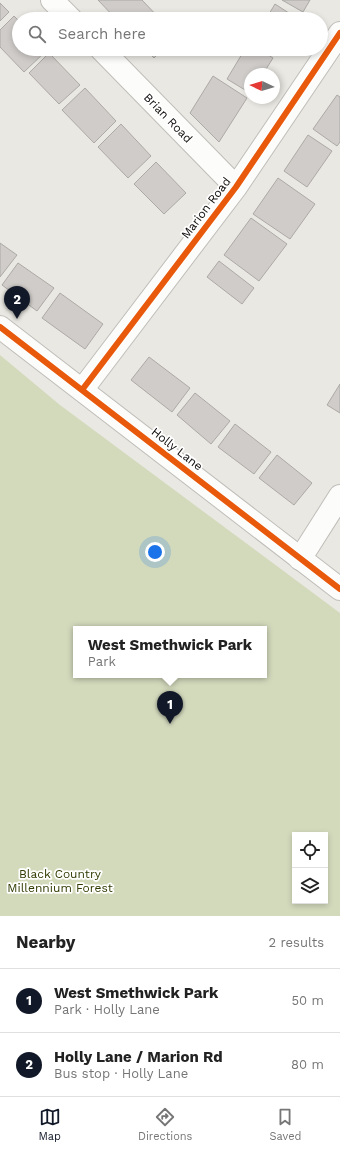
<!DOCTYPE html>
<html lang="en">
<head>
<meta charset="utf-8">
<style>
	:root { --surface:#fff; --page:#f6f6f6; --text:#222; --muted:#767676; --line:#e0e0e0; --accent:#111827 }
	body { margin:0; font-family:"Work Sans",sans-serif; background:var(--page); color:var(--text) }
	.controls { position:absolute; right:12px; bottom:12px; display:grid; overflow:hidden; border-radius:0px; box-shadow:0 2px 6px #0003 }
	.controls button { width:36px; height:36px; display:grid; place-items:center; padding:0; border:0; border-bottom:1px solid var(--line); background:var(--surface); color:var(--text); font:20px sans-serif }
	.compass { position:absolute; left:244px; top:68px; width:36px; height:36px; border-radius:50%; background:var(--surface); box-shadow:0 2px 6px #0003; rotate:274deg }
	.you { position:absolute; left:155px; top:552px; width:14px; height:14px; margin:-10px; border:3px solid #fff; border-radius:50%; background:#1a73e8; box-shadow:0 0 0 6px #1a73e833 }
	.badge { display:grid; place-items:center; width:26px; height:26px; border-radius:50%; background:var(--accent); color:#fff; font-size:13px; font-weight:700 }
	.pin { position:absolute; translate:-50% -33px; filter:drop-shadow(0 1px 2px #0008) }
	.pin::after { content:''; position:absolute; top:21px; width:14px; height:12px; background:inherit; clip-path:polygon(0 0,100% 0,50% 100%) }
	.popup { position:absolute; left:73px; top:626px; width:194px; height:52px; box-sizing:border-box; display:grid; place-content:center; border-radius:0px; background:var(--surface); filter:drop-shadow(0 1px 3px #0005); font-size:13px; white-space:nowrap; color:var(--muted) }
	.popup b { font-size:15px; color:var(--text) }
	.popup::after { content:''; position:absolute; left:50%; top:100%; margin-left:-8px; border:8px solid transparent; border-top-color:var(--surface) }
	.list { margin:0; padding:0; list-style:none }
	h2 { display:flex; justify-content:space-between; align-items:center; height:52px; margin:0; padding:0 16px; font-size:17px }
	h2 small { font-size:13px; font-weight:400; color:var(--muted) }
	.list li { display:grid; grid-template-columns:26px 1fr auto; gap:12px; align-items:center; box-sizing:border-box; height:64px; padding:0 16px; border-top:1px solid var(--line) }
	.list b { display:block; font-size:15px; white-space:nowrap }
	.list p { margin:0; font-size:13px; white-space:nowrap; color:var(--muted) }
	.list em { font-size:13px; font-style:normal; color:var(--muted) }
	.icon { flex:none; width:22px; height:22px; fill:none; stroke:currentColor; stroke-width:2; stroke-linecap:round; stroke-linejoin:round }
	.map { position:relative; flex:none; width:340px; height:916px; overflow:hidden }
	.search { position:absolute; background:var(--surface); box-shadow:0 2px 6px #0003; left:12px; right:12px; top:12px; height:44px; display:flex; align-items:center; gap:10px; box-sizing:border-box; padding:0 14px; border-radius:22px; color:var(--muted); font-size:15px }
	.sheet { height:180px; background:var(--surface) }
	nav { display:flex; justify-content:space-around; align-items:center; box-sizing:border-box; height:56px; border-top:1px solid var(--line); background:var(--surface); font-size:11px; color:var(--muted) }
	nav a { display:grid; justify-items:center; gap:2px }
	nav .on { color:var(--accent) }
	.map>svg:first-child { display:block }
	.green { fill:#d3dabc; fill-rule:evenodd }
	.building { fill:#cfccc9; stroke:#aca9a6 }
	.lines { fill:none; stroke-linecap:round; stroke-linejoin:round }
	.street-casing { stroke:#c0beb9; stroke-width:24 }
	.secondary-casing { stroke:#c0beb9; stroke-width:24 }
	.street { stroke:#fcfcfb; stroke-width:22 }
	.secondary { stroke:#fcfcfb; stroke-width:22 }
	.cycleway-casing { stroke:#fff; stroke-width:8 }
	.cycleway { stroke:#e8590c; stroke-width:6 }
	.labels { text-anchor:middle; dominant-baseline:central; stroke-width:3.5; stroke-linejoin:round; paint-order:stroke }
	.street-label { font-size:12px; fill:#0e0c09; stroke:#fff }
	.park-label { font-size:12px; fill:#2f3b00; stroke:#fff }
</style>
</head>
<body>
<div class="map">
<svg width="340" height="916" viewBox="0 0 340 916">
	<rect width="100%" height="100%" fill="#eae8e2"/>
	<path class="green" d="M 0,355 L 60,405 L 340,613 L 340,916 L 0,916 ZM 76,629 L 264,629 L 264,675 L 76,675 ZM 295,835 L 325,835 L 325,901 L 295,901 Z"/>
	<path class="building" d="M 98,0 L 142,0 L 160,19 L 116,19 Z
		M 282,0 L 310,0 L 303,12 Z
		M 0,3 L 9,12 L 0,21 Z
		M 275,4 L 298,19 L 266,19 Z
		M 14,16 L 19,21 L 19,49 L 47,50 L 24,72 L 0,47 L 0,30 Z
		M 145,49 L 163,49 L 154,58 Z
		M 245,49 L 259,49 L 273,58 L 263,74 L 250,74 L 250,93 L 227,79 Z
		M 269,49 L 279,49 L 276,54 Z
		M 49,53 L 80,85 L 59,104 L 29,73 Z
		M 213,76 L 247,98 L 219,142 L 190,113 Z
		M 85,88 L 116,121 L 94,143 L 62,110 Z
		M 337,95 L 340,97 L 340,142 L 337,146 L 313,129 Z
		M 121,124 L 151,156 L 128,178 L 98,147 Z
		M 308,135 L 332,151 L 307,187 L 284,171 Z
		M 156,162 L 186,193 L 164,214 L 134,184 Z
		M 278,178 L 315,204 L 290,239 L 253,214 Z
		M 251,218 L 287,244 L 259,281 L 224,255 Z
		M 0,243 L 17,255 L 0,277 Z
		M 219,261 L 254,288 L 242,304 L 207,277 Z
		M 18,263 L 54,288 L 37,311 L 2,285 Z
		M 60,293 L 103,324 L 85,349 L 42,318 Z
		M 149,357 L 190,388 L 172,412 L 131,380 Z
		M 340,384 L 340,413 L 327,405 Z
		M 195,393 L 230,421 L 211,444 L 177,415 Z
		M 235,424 L 271,452 L 254,474 L 218,447 Z
		M 277,455 L 312,483 L 294,505 L 259,478 Z"/>
	<g class="lines">
		<defs>
			<path id="street" d="M 52,0 L 71,19
				M 101,49 L 236,187
				M 82,390 L 236,187 L 340,33
				M 300,559 L 340,496"/>
			<path id="secondary" d="M 0,327 L 340,589"/>
		</defs>
		<use href="#street" class="street-casing"/>
		<use href="#secondary" class="secondary-casing"/>
		<use href="#street" class="street"/>
		<use href="#secondary" class="secondary"/>
		<defs>
			<path id="cycleway" d="M 0,327 L 340,589
				M 82,390 L 236,187 L 340,33"/>
		</defs>
		<use href="#cycleway" class="cycleway-casing"/>
		<use href="#cycleway" class="cycleway"/>
	</g>
	<g class="labels">
		<g class="street-label">
			<text transform="translate(168 118) rotate(46)">Brian Road</text>
			<text transform="translate(206 208) rotate(-53)">Marion Road</text>
			<text transform="translate(177 449) rotate(38)">Holly Lane</text>
		</g>
		<g class="park-label">
			<text x="60" y="874">Black Country<tspan x="60" dy="14">Millennium Forest</tspan></text>
		</g>
	</g>
</svg>
<div class="controls">
<button><svg class="icon" aria-label="locate" viewBox="0 0 24 24"><circle cx="12" cy="12" r="6"/><path d="M12 2v4M12 18v4M2 12h4M18 12h4"/></svg></button>
<button><svg class="icon" aria-label="layers" viewBox="0 0 24 24"><path d="M12 4l9 5-9 5-9-5zM3 14l9 5 9-5"/></svg></button>
</div>
<svg class="compass" viewBox="-18 -18 36 36"><path d="M0-13l5 13h-10z" fill="#e53935"/><path d="M0 13l5-13h-10z" fill="#767676"/></svg>
<div class="you"></div>
<div class="pin badge" style="left:170px;top:724px">1</div>
<div class="popup"><b>West Smethwick Park</b>Park</div>
<div class="pin badge" style="left:17px;top:319px">2</div>
<div class="search"><svg class="icon" aria-label="search" viewBox="0 0 24 24"><circle cx="10" cy="10" r="6"/><path d="M15 15l6 6"/></svg>Search here</div>
</div>
<section class="sheet">
<h2>Nearby<small>2 results</small></h2>
<ul class="list">
<li><span class="badge">1</span><div><b>West Smethwick Park</b><p>Park · Holly Lane</p></div><em>50 m</em></li>
<li><span class="badge">2</span><div><b>Holly Lane / Marion Rd</b><p>Bus stop · Holly Lane</p></div><em>80 m</em></li>
</ul>
</section>
<nav>
<a class="on"><svg class="icon" aria-label="map" viewBox="0 0 24 24"><path d="M3 6l6-2 6 2 6-2v14l-6 2-6-2-6 2zM9 4v14M15 6v14"/></svg>Map</a>
<a><svg class="icon" aria-label="directions" viewBox="0 0 24 24"><path d="M12 3l9 9-9 9-9-9zM9 14v-3h6M13 9l2 2-2 2"/></svg>Directions</a>
<a><svg class="icon" aria-label="saved" viewBox="0 0 24 24"><path d="M7 4h10v16l-5-4-5 4z"/></svg>Saved</a>
</nav>
</body>
</html>
